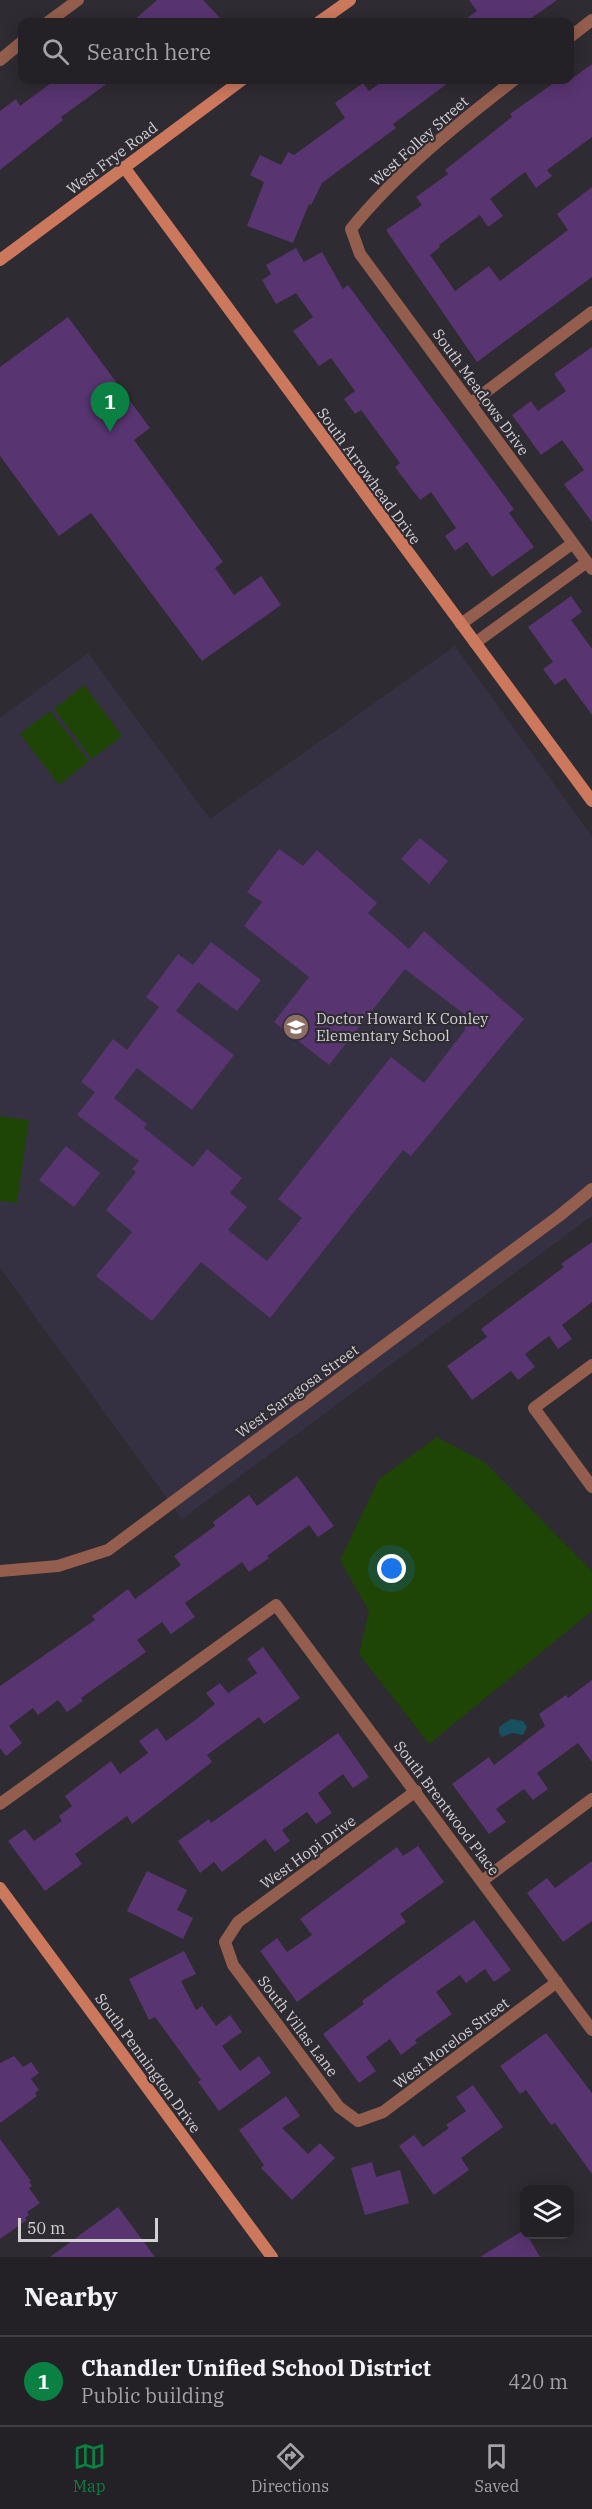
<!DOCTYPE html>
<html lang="en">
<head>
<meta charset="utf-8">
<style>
	:root { --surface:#232026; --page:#2f2d32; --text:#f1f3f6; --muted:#a3a3a7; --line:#403e43; --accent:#0b8043 }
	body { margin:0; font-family:"IBM Plex Serif",serif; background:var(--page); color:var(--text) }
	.controls { position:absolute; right:18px; bottom:18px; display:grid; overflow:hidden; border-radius:12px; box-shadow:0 3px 15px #0003 }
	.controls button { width:54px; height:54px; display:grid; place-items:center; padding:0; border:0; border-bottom:2px solid var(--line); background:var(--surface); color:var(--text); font:30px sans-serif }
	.scale { position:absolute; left:18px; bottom:15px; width:140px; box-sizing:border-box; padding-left:6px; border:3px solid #d3d0d4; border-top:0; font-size:16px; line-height:21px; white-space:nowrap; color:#d3d0d4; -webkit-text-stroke:4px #2f2b32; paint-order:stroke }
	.you { position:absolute; left:392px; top:1569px; width:21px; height:21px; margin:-15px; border:4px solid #fff; border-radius:50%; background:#1a73e8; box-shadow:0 0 0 9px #1a73e833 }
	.badge { display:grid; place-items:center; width:39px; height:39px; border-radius:50%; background:var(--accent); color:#fff; font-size:20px; font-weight:700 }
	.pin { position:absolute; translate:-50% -50px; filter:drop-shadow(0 2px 3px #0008) }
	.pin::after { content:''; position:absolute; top:32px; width:21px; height:18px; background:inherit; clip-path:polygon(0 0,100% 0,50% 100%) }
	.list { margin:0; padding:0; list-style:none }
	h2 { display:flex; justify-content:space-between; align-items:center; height:78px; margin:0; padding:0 24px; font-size:26px }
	h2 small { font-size:20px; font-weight:400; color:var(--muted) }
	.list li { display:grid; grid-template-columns:39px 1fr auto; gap:18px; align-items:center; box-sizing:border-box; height:90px; padding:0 24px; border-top:2px solid var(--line) }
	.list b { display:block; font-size:22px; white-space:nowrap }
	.list p { margin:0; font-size:20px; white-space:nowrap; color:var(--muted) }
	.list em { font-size:20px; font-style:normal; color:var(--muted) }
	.icon { flex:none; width:33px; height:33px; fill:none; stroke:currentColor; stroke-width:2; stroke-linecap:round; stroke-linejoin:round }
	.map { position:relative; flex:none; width:592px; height:2257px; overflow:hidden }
	.search { position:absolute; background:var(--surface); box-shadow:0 3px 15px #0003; left:18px; right:18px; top:18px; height:66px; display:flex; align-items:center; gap:15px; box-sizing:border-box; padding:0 21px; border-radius:12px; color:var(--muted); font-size:22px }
	.sheet { height:168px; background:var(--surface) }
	nav { display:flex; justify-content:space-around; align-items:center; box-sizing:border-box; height:84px; border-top:2px solid var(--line); background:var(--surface); font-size:16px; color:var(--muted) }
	nav a { display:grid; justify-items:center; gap:3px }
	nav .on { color:var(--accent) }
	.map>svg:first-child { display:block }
	.education { fill:#363142 }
	.green { fill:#1f4506 }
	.water { fill:#184f61 }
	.building { fill:#583470 }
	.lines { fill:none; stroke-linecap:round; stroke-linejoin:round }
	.street { stroke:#935e4d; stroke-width:12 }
	.secondary { stroke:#cc785d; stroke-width:12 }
	.labels { text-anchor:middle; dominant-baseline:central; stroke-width:4.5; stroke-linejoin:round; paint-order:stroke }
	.street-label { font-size:15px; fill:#d3d0d4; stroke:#2f2b32 }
	.poi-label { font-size:15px; fill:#d3d0d4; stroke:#2f2b32; text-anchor:start }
</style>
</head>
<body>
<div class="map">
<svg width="592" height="2257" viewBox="0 0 592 2257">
	<rect width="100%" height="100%" fill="#2f2b32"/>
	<path class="education" d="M 455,646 L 592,837 L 592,1216 L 182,1519 L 0,1268 L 0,718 L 88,653 L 210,819 Z"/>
	<path class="green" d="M 84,685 L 122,736 L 92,759 L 54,709 Z
		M 50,711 L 89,761 L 59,785 L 20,734 Z
		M 0,1116 L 29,1120 L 17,1203 L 0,1201 Z
		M 437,1437 L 484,1462 L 592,1571 L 592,1611 L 429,1744 L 359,1654 L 369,1611 L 340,1560 L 379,1479 Z"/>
	<path class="water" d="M 511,1719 L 523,1721 L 527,1727 L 523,1735 L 512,1733 L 502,1737 L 499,1733 L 499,1727 Z"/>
	<path class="building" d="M 157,0 L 203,0 L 224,22 L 132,22 Z
		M 469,0 L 557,0 L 526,22 L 461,22 L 477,11 Z
		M 592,64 L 592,137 L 547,170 L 552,176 L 536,188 L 525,172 L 490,199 L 503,216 L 488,227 L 480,215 L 439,245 L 440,247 L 430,255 L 455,291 L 489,266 L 500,281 L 568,230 L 557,214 L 592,187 L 592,277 L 477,362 L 386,230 L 422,205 L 416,197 L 448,174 L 445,170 L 512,117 L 510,114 L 558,80 L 570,80 Z
		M 55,80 L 112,80 L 61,117 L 63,120 L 0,170 L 0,111 L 16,99 L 20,106 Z
		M 384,80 L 452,80 L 393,124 L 396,128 L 322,183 L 311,205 L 309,204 L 293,243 L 247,226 L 264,182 L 250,175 L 260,155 L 281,165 L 288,152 L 294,155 L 345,118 L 335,103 L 363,83 L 369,91 Z
		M 296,248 L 304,262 L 322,252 L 343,289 L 348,285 L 514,509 L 509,513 L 534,547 L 492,577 L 467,542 L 455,551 L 445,536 L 456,528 L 431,492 L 420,500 L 395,467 L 400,463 L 361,410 L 355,414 L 344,399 L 355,391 L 331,358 L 319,366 L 293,331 L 313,317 L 296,293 L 276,304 L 262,280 L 271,274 L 266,265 Z
		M 68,317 L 150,428 L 134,440 L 223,562 L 215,568 L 234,595 L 261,576 L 281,605 L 202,661 L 91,513 L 59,536 L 0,456 L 0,367 Z
		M 592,347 L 592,522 L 564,484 L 584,470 L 562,440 L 541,455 L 512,415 L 531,401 L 538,411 L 566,391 L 554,374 Z
		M 571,596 L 582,612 L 571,620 L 592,649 L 592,715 L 565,678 L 555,685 L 543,669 L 553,662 L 528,627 Z
		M 420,838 L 448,861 L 429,884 L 401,859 Z
		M 279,849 L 303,866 L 317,850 L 377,903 L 368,913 L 409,949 L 424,931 L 524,1019 L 411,1156 L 403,1150 L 270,1318 L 201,1262 L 152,1321 L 96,1276 L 132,1232 L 106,1210 L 136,1172 L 132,1169 L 139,1161 L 77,1115 L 95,1092 L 81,1082 L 113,1039 L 127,1050 L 159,1007 L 146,997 L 178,954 L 193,965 L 211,942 L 261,980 L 237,1011 L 198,982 L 176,1011 L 234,1055 L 192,1110 L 137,1068 L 114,1098 L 147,1124 L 144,1128 L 193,1167 L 207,1149 L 242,1178 L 230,1193 L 247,1207 L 228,1230 L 267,1261 L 302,1218 L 278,1199 L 391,1057 L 424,1083 L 465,1030 L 464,1014 L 405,969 L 329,1065 L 274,1022 L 309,977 L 244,926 L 262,902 L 247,892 Z
		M 66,1146 L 100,1173 L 74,1207 L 39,1180 Z
		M 592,1242 L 592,1302 L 562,1325 L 572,1339 L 558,1349 L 549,1336 L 525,1354 L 535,1367 L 518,1380 L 511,1371 L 472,1400 L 447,1366 L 487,1337 L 481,1329 L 564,1267 L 561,1264 Z
		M 297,1476 L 334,1526 L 318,1537 L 309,1525 L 267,1556 L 269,1558 L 249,1572 L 242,1562 L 185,1603 L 195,1617 L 171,1634 L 162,1622 L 137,1640 L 146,1652 L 81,1698 L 83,1701 L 67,1712 L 58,1700 L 38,1715 L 33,1708 L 9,1726 L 22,1743 L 6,1756 L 0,1748 L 0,1686 L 95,1620 L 92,1616 L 128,1589 L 135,1599 L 181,1565 L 174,1556 L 215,1526 L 213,1522 L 249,1495 L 257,1506 Z
		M 263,1647 L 300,1698 L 264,1724 L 259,1717 L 207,1755 L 212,1762 L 132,1824 L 127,1816 L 75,1854 L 82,1864 L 45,1891 L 8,1841 L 25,1829 L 34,1841 L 62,1821 L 59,1816 L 72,1806 L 65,1796 L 111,1761 L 120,1774 L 148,1753 L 139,1741 L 157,1728 L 166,1741 L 194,1721 L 215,1704 L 206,1693 L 220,1683 L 228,1693 L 257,1673 L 247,1659 Z
		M 592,1680 L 592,1762 L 578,1743 L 537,1773 L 548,1789 L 533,1800 L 524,1789 L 496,1809 L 506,1822 L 489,1834 L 452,1784 L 489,1757 L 494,1765 L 545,1726 L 539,1714 L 566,1695 L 568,1698 Z
		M 338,1733 L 369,1777 L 353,1788 L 343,1774 L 318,1793 L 332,1813 L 316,1824 L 307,1812 L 282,1830 L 290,1841 L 275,1852 L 265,1839 L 222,1872 L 214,1862 L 200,1873 L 178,1841 L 209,1819 L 211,1823 Z
		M 418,1846 L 444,1882 L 400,1914 L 406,1922 L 297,2002 L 260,1951 L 277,1938 L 287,1952 L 312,1935 L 300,1919 L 397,1847 L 403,1856 Z
		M 592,1861 L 592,1921 L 563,1942 L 527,1893 L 547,1878 L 555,1888 Z
		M 147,1871 L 187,1890 L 177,1910 L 193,1918 L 183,1939 L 127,1911 Z
		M 474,1920 L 511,1970 L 494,1982 L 485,1969 L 466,1983 L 460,1975 L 436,1992 L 452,2014 L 415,2040 L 417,2043 L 401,2055 L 390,2039 L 366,2057 L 376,2071 L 359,2083 L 323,2034 L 364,2004 L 362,2001 L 400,1973 Z
		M 184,1951 L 196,1974 L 181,1981 L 196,2010 L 202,2006 L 216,2026 L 230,2015 L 242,2032 L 222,2046 L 240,2071 L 259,2056 L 271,2073 L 219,2111 L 198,2082 L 201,2080 L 155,2017 L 149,2020 L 129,1979 Z
		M 546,2033 L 592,2093 L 592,2174 L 555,2123 L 551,2125 L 526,2090 L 520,2094 L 500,2066 Z
		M 14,2056 L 23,2067 L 31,2062 L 39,2073 L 31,2079 L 39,2090 L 35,2093 L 37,2096 L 0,2123 L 0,2063 Z
		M 473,2085 L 503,2127 L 461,2158 L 469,2170 L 434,2195 L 399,2146 L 414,2135 L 423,2147 L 449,2128 L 446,2125 L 466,2111 L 456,2097 Z
		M 286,2096 L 300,2116 L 282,2128 L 308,2154 L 320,2143 L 335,2158 L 292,2200 L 261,2168 L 264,2165 L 239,2130 Z
		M 0,2139 L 31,2181 L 29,2182 L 32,2186 L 29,2188 L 40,2203 L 27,2212 L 29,2215 L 25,2218 L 27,2220 L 0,2239 Z
		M 372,2162 L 376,2177 L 400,2170 L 409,2203 L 365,2215 L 351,2168 Z
		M 118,2207 L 155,2257 L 50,2257 Z
		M 524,2230 L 525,2235 L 527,2235 L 540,2257 L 480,2257 Z"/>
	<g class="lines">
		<path class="street" d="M 48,22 L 78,0
			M 570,37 L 592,20
			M 0,60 L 22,42
			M 514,80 C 456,125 397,172 351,229 L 360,254 L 592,569
			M 471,403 L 592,312
			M 461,624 L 573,543
			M 475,643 L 587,562
			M 592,1365 L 534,1408 L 592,1487
			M 0,1571 L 58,1566 L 108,1550 L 559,1216 L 592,1189
			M 416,1791 L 238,1922 L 225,1942 L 233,1965 L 339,2107 L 358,2121 L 383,2112 L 557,1982
			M 0,1804 L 276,1605 L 592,2030
			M 482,1881 L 592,1799"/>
		<path class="secondary" d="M 319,22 L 350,0
			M 124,167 L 592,801
			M 0,260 L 242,80
			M 0,1888 L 272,2257"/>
	</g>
	<defs>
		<symbol id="school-disc" viewBox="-11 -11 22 22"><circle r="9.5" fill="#8d6e63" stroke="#2f2b32"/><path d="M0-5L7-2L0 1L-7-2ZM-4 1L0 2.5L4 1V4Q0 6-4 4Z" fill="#fff"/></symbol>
	</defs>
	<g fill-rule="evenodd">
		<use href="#school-disc" x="281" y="1012" width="30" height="30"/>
	</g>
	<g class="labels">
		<g class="street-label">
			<text transform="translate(419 141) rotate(-42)">West Folley Street</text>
			<text transform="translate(112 158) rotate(-37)">West Frye Road</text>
			<text transform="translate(481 392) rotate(54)">South Meadows Drive</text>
			<text transform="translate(369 476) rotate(54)">South Arrowhead Drive</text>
			<text transform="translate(297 1391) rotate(-36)">West Saragosa Street</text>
			<text transform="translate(447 1808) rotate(53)">South Brentwood Place</text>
			<text transform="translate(308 1852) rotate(-36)">West Hopi Drive</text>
			<text transform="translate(298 2026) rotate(53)">South Villas Lane</text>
			<text transform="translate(451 2043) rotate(-37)">West Morelos Street</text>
			<text transform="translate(148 2063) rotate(54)">South Pennington Drive</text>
		</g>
		<g class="poi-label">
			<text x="316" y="1018">Doctor Howard K Conley<tspan x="316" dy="17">Elementary School</tspan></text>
		</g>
	</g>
</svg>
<div class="controls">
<button><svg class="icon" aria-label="layers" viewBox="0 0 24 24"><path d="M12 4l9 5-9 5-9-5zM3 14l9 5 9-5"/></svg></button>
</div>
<div class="scale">50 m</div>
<div class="you"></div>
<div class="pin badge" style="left:110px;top:432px">1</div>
<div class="search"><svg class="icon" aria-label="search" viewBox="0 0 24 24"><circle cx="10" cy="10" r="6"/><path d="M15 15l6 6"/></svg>Search here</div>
</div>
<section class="sheet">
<h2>Nearby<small></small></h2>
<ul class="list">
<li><span class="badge">1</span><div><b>Chandler Unified School District</b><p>Public building</p></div><em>420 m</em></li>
</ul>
</section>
<nav>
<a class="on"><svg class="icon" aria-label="map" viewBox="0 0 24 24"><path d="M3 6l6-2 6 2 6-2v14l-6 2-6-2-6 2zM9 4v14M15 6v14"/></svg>Map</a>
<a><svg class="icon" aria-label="directions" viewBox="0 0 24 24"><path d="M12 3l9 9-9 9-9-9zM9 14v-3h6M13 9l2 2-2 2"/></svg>Directions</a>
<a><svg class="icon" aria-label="saved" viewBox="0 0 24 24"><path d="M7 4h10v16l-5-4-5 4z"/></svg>Saved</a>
</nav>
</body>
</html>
